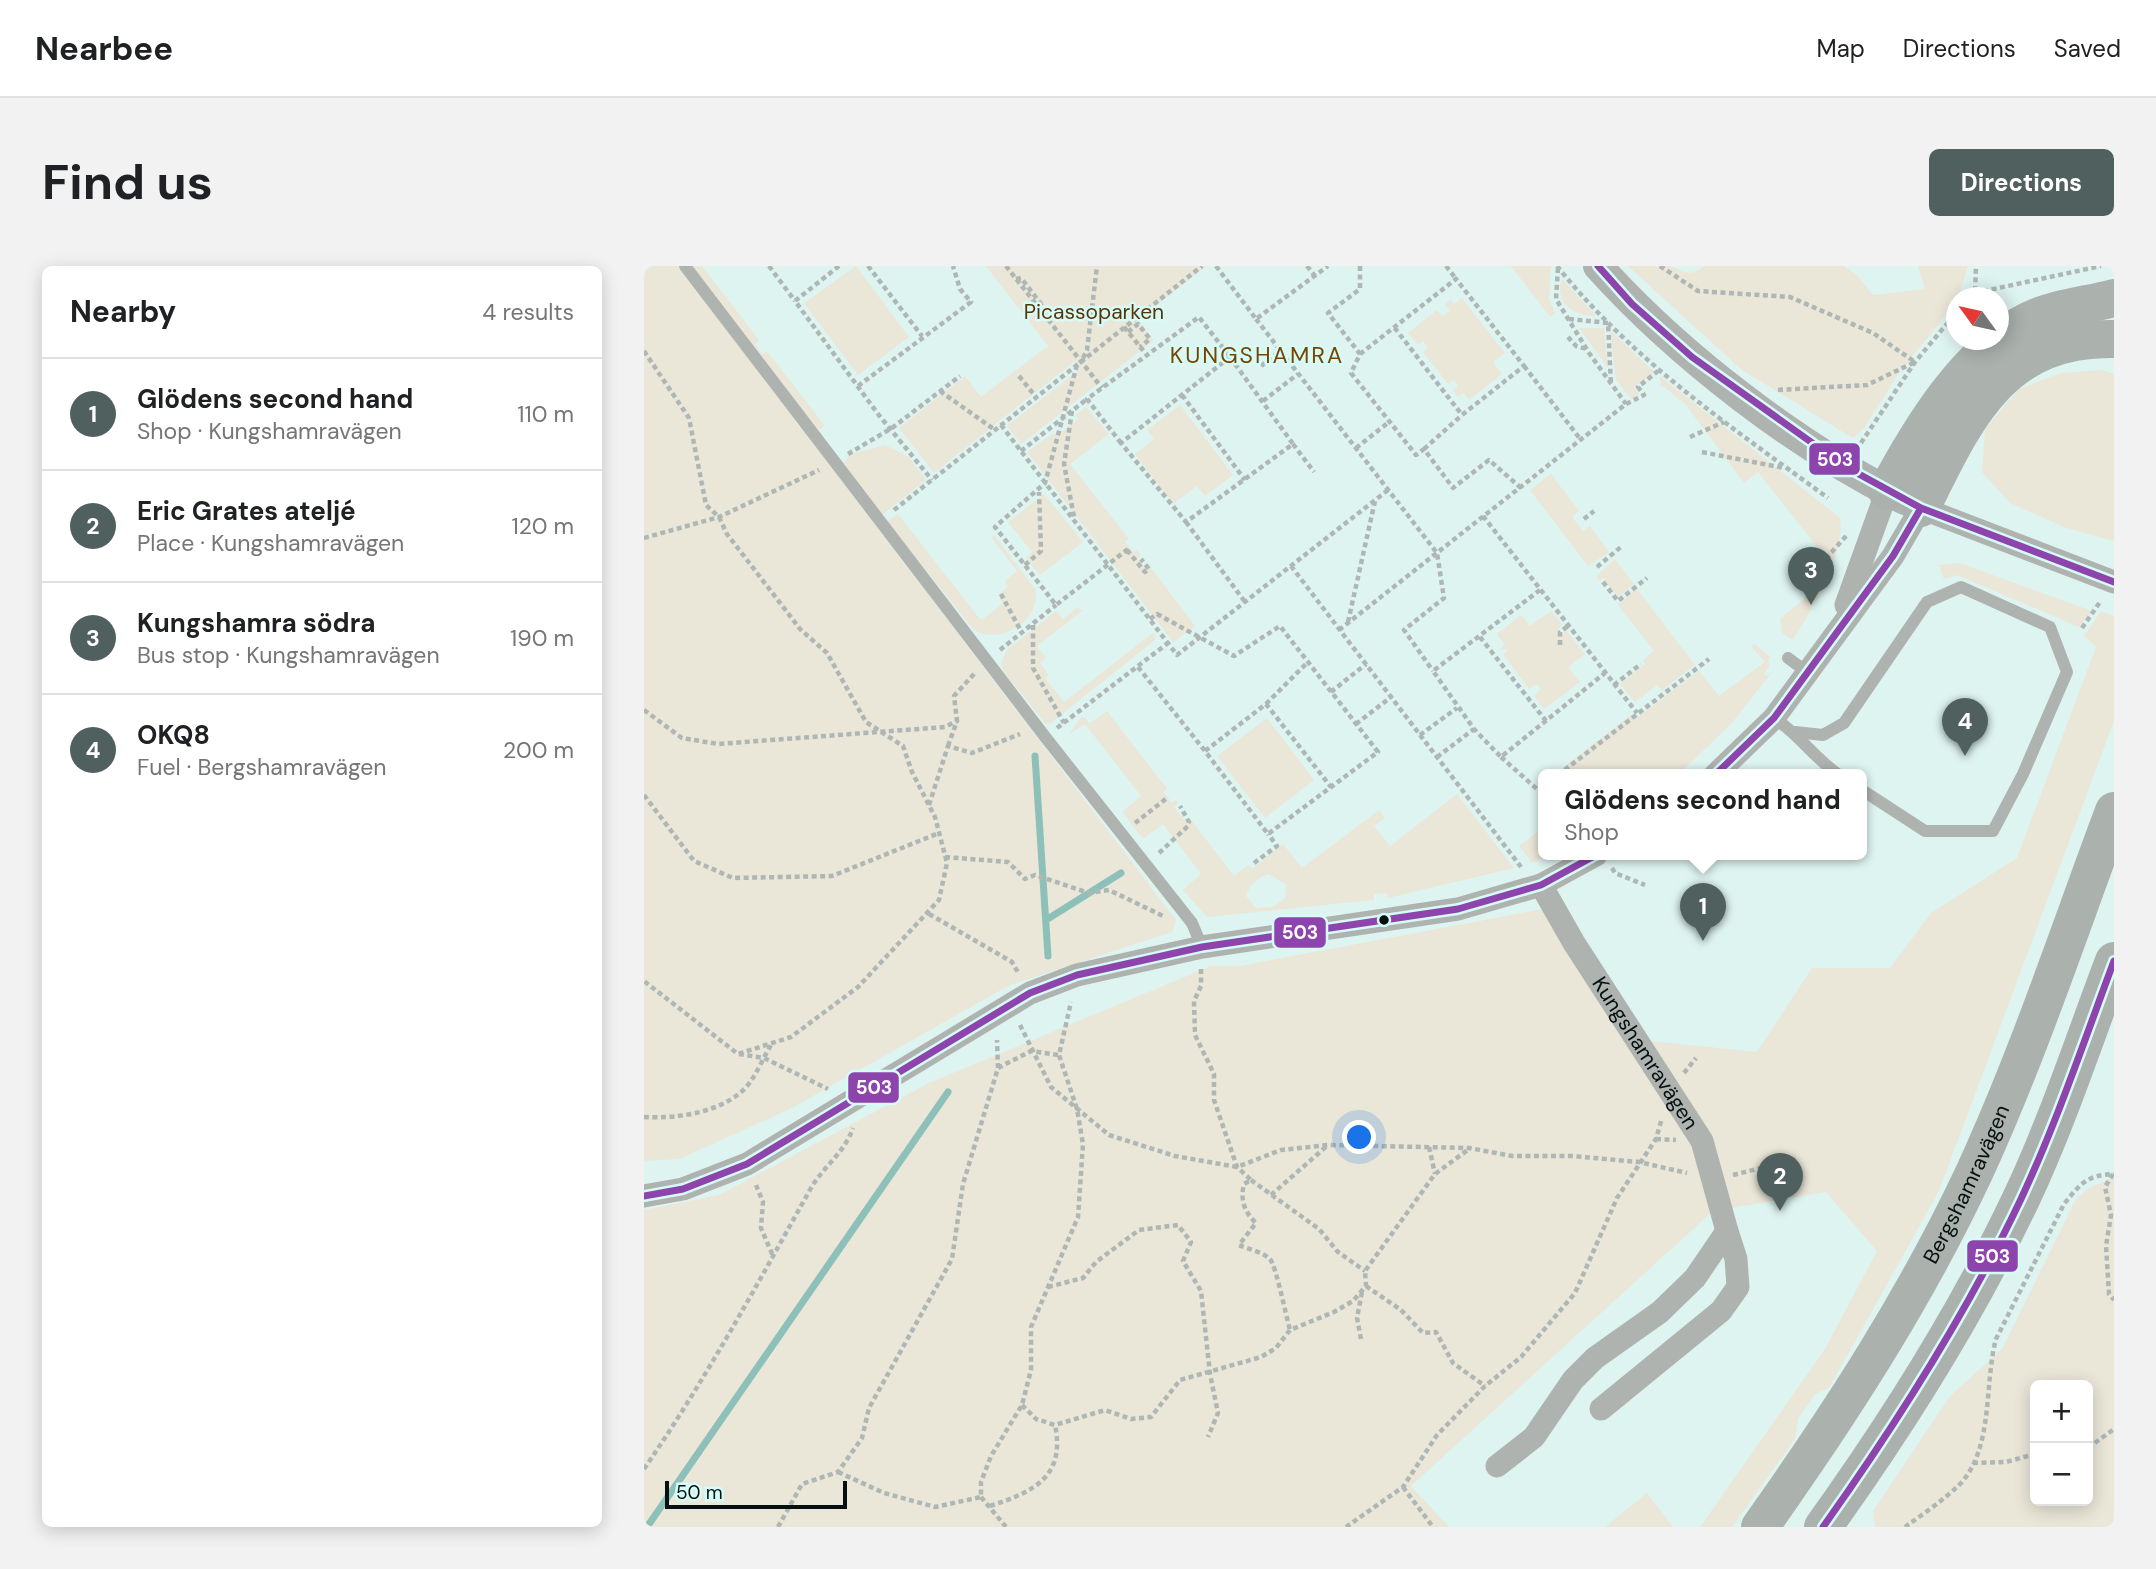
<!DOCTYPE html>
<html lang="en">
<head>
<meta charset="utf-8">
<style>
	:root { --surface:#fff; --page:#f2f2f2; --text:#202124; --muted:#757577; --line:#e0e0e0; --accent:#50605f }
	body { margin:0; font-family:"DM Sans",sans-serif; background:var(--page); color:var(--text) }
	.controls { position:absolute; right:21px; bottom:21px; display:grid; overflow:hidden; border-radius:10px; box-shadow:0 4px 18px #0003 }
	.controls button { width:63px; height:63px; display:grid; place-items:center; padding:0; border:0; border-bottom:2px solid var(--line); background:var(--surface); color:var(--text); font:35px sans-serif }
	.compass { position:absolute; left:1302px; top:21px; width:63px; height:63px; border-radius:50%; background:var(--surface); box-shadow:0 4px 18px #0003; rotate:303deg }
	.scale { position:absolute; left:21px; bottom:18px; width:182px; box-sizing:border-box; padding-left:7px; border:4px solid #041110; border-top:0; font-size:19px; line-height:24px; white-space:nowrap; color:#041110; -webkit-text-stroke:5px #d6fcf8; paint-order:stroke }
	.you { position:absolute; left:716px; top:872px; width:24px; height:24px; margin:-18px; border:5px solid #fff; border-radius:50%; background:#1a73e8; box-shadow:0 0 0 10px #1a73e833 }
	.badge { display:grid; place-items:center; width:46px; height:46px; border-radius:50%; background:var(--accent); color:#fff; font-size:23px; font-weight:700 }
	.pin { position:absolute; translate:-50% -58px; filter:drop-shadow(0 2px 4px #0008) }
	.pin::after { content:''; position:absolute; top:37px; width:24px; height:21px; background:inherit; clip-path:polygon(0 0,100% 0,50% 100%) }
	.popup { position:absolute; left:894px; top:503px; width:329px; height:91px; box-sizing:border-box; display:grid; place-content:center; border-radius:10px; background:var(--surface); filter:drop-shadow(0 2px 5px #0005); font-size:23px; white-space:nowrap; color:var(--muted) }
	.popup b { font-size:26px; color:var(--text) }
	.popup::after { content:''; position:absolute; left:50%; top:100%; margin-left:-14px; border:14px solid transparent; border-top-color:var(--surface) }
	.list { margin:0; padding:0; list-style:none }
	h2 { display:flex; justify-content:space-between; align-items:center; height:91px; margin:0; padding:0 28px; font-size:30px }
	h2 small { font-size:23px; font-weight:400; color:var(--muted) }
	.list li { display:grid; grid-template-columns:46px 1fr auto; gap:21px; align-items:center; box-sizing:border-box; height:112px; padding:0 28px; border-top:2px solid var(--line) }
	.list b { display:block; font-size:26px; white-space:nowrap }
	.list p { margin:0; font-size:23px; white-space:nowrap; color:var(--muted) }
	.list em { font-size:23px; font-style:normal; color:var(--muted) }
	.map { position:relative; flex:none; width:1470px; height:1261px; overflow:hidden; border-radius:10px }
	header { display:flex; align-items:center; gap:42px; box-sizing:border-box; height:98px; padding:0 35px; background:var(--surface); border-bottom:2px solid var(--line) }
	header strong { font-size:33px }
	nav { display:flex; gap:38px; margin-inline-start:auto; font-size:24px }
	.intro { display:flex; align-items:center; justify-content:space-between; box-sizing:border-box; height:168px; padding:0 42px }
	h1 { margin:0; font-size:49px }
	.button { padding:18px 32px; border-radius:10px; background:var(--accent); color:#fff; font-size:24px; font-weight:700 }
	main { display:flex; gap:42px; padding:0 42px }
	aside { flex:1; background:var(--surface); border-radius:10px; box-shadow:0 4px 18px #0003 }
	.map>svg:first-child { display:block }
	.green { fill:#eae6d8; fill-rule:evenodd }
	.lines { fill:none; stroke-linecap:round; stroke-linejoin:round }
	.stream { stroke:#8ec0ba; stroke-width:7 }
	.path { stroke:#afb7b5; stroke-width:4.5; stroke-dasharray:5 3.5; stroke-linecap:butt }
	.service { stroke:#afb3b0; stroke-width:12 }
	.minor { stroke:#afb3b0; stroke-width:23 }
	.tertiary { stroke:#afb3b0; stroke-width:30 }
	.trunk { stroke:#abb2ae; stroke-width:38 }
	.bus-1-casing { stroke:#d6fcf8; stroke-width:12 }
	.bus-1 { stroke:#8e44ad; stroke-width:7 }
	.bus-dot { fill:#041110; stroke:#d6fcf8; stroke-width:2.5 }
	.labels { text-anchor:middle; dominant-baseline:central; stroke-width:5; stroke-linejoin:round; paint-order:stroke }
	.park-label { font-size:21px; fill:#573308; stroke:#d6fcf8 }
	.street-label { font-size:21px; fill:#041110; stroke:#d6fcf8 }
	.neighbourhood-label { font-size:23px; letter-spacing:2px; fill:#784500; stroke:#d6fcf8 }
	.line-badge { stroke:#d6fcf8; stroke-width:2.5 }
	.badge-label { font-size:19px; text-anchor:middle; font-weight:bold; fill:#fff }
</style>
</head>
<body>
<header>
<strong>Nearbee</strong>
<nav><a>Map</a><a>Directions</a><a>Saved</a></nav>
</header>
<div class="intro"><h1>Find us</h1><a class="button">Directions</a></div>
<main>
<aside>
<h2>Nearby<small>4 results</small></h2>
<ul class="list">
<li><span class="badge">1</span><div><b>Glödens second hand</b><p>Shop · Kungshamravägen</p></div><em>110 m</em></li>
<li><span class="badge">2</span><div><b>Eric Grates ateljé</b><p>Place · Kungshamravägen</p></div><em>120 m</em></li>
<li><span class="badge">3</span><div><b>Kungshamra södra</b><p>Bus stop · Kungshamravägen</p></div><em>190 m</em></li>
<li><span class="badge">4</span><div><b>OKQ8</b><p>Fuel · Bergshamravägen</p></div><em>200 m</em></li>
</ul>
</aside>
<div class="map">
<svg width="1470" height="1261" viewBox="0 0 1470 1261">
	<rect width="100%" height="100%" fill="#def4f1"/>
	<path class="green" d="M 0,0 L 34,0 L 532,654 L 528,666 L 366,719 L 146,843 L 35,893 L 0,895 Z
		M 48,0 L 58,0 L 115,74 L 111,78 L 118,89 L 123,85 L 181,160 L 174,165 Z
		M 212,0 L 265,71 L 214,109 L 160,37 Z
		M 342,0 L 562,0 L 494,54 L 510,74 L 395,164 L 377,178 L 363,160 L 436,103 L 431,95 L 290,207 L 255,162 L 321,110 L 337,131 L 404,80 Z
		M 867,0 L 907,0 L 905,33 L 911,47 L 906,51 Z
		M 984,0 C 997,0 1013,0 1025,0 C 1041,4 1044,13 1060,0 L 1199,0 L 1213,9 L 1229,29 L 1281,23 L 1274,0 L 1324,0 L 1312,37 L 1257,104 L 1220,162 L 1209,172 L 1098,104 Z
		M 918,13 L 952,50 C 931,51 909,36 918,13 Z
		M 818,32 L 861,87 L 849,96 L 858,108 L 825,134 L 820,127 L 814,131 L 809,124 L 814,120 L 810,114 L 804,118 L 779,86 L 784,81 L 779,75 L 774,79 L 764,67 L 793,44 L 799,50 L 806,45 L 801,38 L 807,34 L 810,38 Z
		M 935,62 L 960,62 L 964,102 Z
		M 966,64 L 1010,106 L 990,121 L 995,128 L 987,133 L 972,114 Z
		M 1459,104 L 1470,108 L 1470,275 L 1422,262 L 1366,237 L 1338,206 L 1341,163 L 1375,123 L 1417,107 Z
		M 1016,110 L 1196,252 C 1202,287 1167,344 1149,374 L 1138,367 L 1136,353 L 1167,327 L 1171,314 L 1165,299 L 1177,286 L 1114,206 L 1100,217 L 1042,139 L 1019,120 L 1017,122 Z
		M 536,139 L 589,209 L 561,230 L 553,220 L 529,238 L 491,188 L 510,173 L 503,164 Z
		M 442,141 L 465,168 L 426,198 L 485,273 L 481,276 L 489,286 L 493,284 L 497,289 L 494,293 L 501,302 L 505,299 L 551,360 L 529,376 L 383,186 L 409,167 L 413,170 L 434,153 L 432,149 Z
		M 241,179 L 265,191 L 282,214 L 238,249 L 199,198 L 207,188 Z
		M 907,208 L 935,245 L 928,251 L 939,265 L 946,260 L 965,286 L 944,300 L 886,224 Z
		M 400,228 L 439,276 L 396,309 L 382,292 L 388,286 L 364,256 Z
		M 254,248 L 335,352 L 339,353 L 359,337 L 354,329 L 364,321 L 361,315 L 373,305 L 347,271 L 350,269 L 391,323 C 399,354 355,380 330,364 L 243,256 Z
		M 971,293 L 990,318 L 974,331 L 959,312 L 956,315 L 952,310 Z
		M 1316,297 L 1448,345 L 1435,361 L 1313,309 L 1300,313 L 1295,299 Z
		M 993,323 L 1051,399 L 1018,424 L 1013,419 L 991,436 L 976,418 L 1001,398 L 999,394 L 1010,385 L 974,339 Z
		M 434,341 L 438,345 L 393,380 L 402,392 L 396,397 L 405,409 L 401,412 L 420,436 L 510,366 L 511,374 L 408,456 L 402,458 L 359,405 L 357,397 L 363,384 L 412,345 L 419,353 Z
		M 907,345 L 918,359 L 914,363 L 918,368 L 923,365 L 941,388 L 924,401 L 936,416 L 900,443 L 890,430 L 897,423 L 893,418 L 885,423 L 859,388 L 865,383 L 855,384 L 861,379 L 853,368 L 877,349 L 886,360 Z
		M 1457,345 L 1470,350 L 1470,455 L 1295,925 L 1185,1122 L 1171,1128 L 1154,1153 L 1151,1173 L 1088,1261 L 1056,1261 L 1181,1083 L 1233,985 L 1182,926 L 1069,945 L 767,1220 L 805,1261 L 0,1261 L 0,944 L 75,929 L 285,817 L 567,700 L 596,700 L 899,643 L 977,772 L 1113,786 L 1168,702 L 1246,702 L 1287,647 L 1373,592 L 1452,381 L 1440,370 Z
		M 1111,378 L 1126,391 L 1124,395 L 1126,399 L 1120,408 L 1123,410 L 1129,405 L 1087,458 L 1034,509 L 928,509 L 921,500 L 987,449 L 991,453 L 1055,405 L 1075,430 L 1121,396 L 1107,380 Z
		M 463,445 L 523,523 L 519,526 L 528,537 L 532,534 L 534,537 L 530,541 L 543,557 L 547,554 L 590,610 L 604,599 L 608,603 L 639,578 L 658,602 L 735,544 L 741,552 L 730,560 L 746,580 L 813,528 L 870,602 L 744,632 L 743,627 L 730,628 L 730,634 L 563,651 L 539,624 L 557,608 L 519,558 L 499,573 L 478,546 L 497,530 L 441,458 L 425,468 L 438,450 L 446,457 ZM 624,608 L 642,618 L 641,633 L 628,641 L 612,642 L 602,630 C 606,618 612,613 624,608 Z
		M 623,452 L 670,514 L 621,552 L 573,490 Z
		M 900,561 L 900,589 L 906,589 L 888,597 L 875,580 Z
		M 1470,911 L 1470,1261 L 1231,1261 L 1229,1245 L 1306,1130 L 1358,1083 L 1432,933 L 1445,922 ZM 1444,1119 L 1444,1235 L 1391,1235 L 1391,1119 Z
		M 1003,1227 L 1029,1261 L 961,1261 Z"/>
	<g class="lines">
		<path class="stream" d="M 391,490 L 404,690
			M 402,654 L 477,607
			M 3,1261 L 304,826"/>
		<path class="path" d="M 125,0 L 151,35
			M 195,0 L 151,35 L 234,148 L 288,214
			M 224,0 L 278,70
			M 362,0 L 458,122
			M 572,0 L 612,53 L 684,0
			M 663,0 L 671,10
			M 716,0 L 716,23 L 684,47 L 716,88 L 707,107 L 772,189 L 780,183 L 809,222 L 845,194 L 877,222
			M 802,0 L 812,13
			M 913,0 C 988,94 1087,161 1184,232
			M 1016,0 L 1054,25 L 1146,31 L 1229,67 L 1271,96 L 1223,119 L 1132,124
			M 914,2 L 912,33 L 945,87 L 982,138
			M 372,13 L 377,12 L 397,38 L 396,43
			M 1331,27 L 1457,0
			M 1327,32 L 1331,27 L 1332,0
			M 612,53 L 793,287 L 800,332 L 760,364 L 789,405
			M 925,53 L 964,57 L 967,119
			M 480,61 L 502,88
			M 484,66 L 494,58 L 506,73 L 496,81
			M 924,71 L 932,80 L 943,83
			M 0,85 L 45,152 L 62,239 L 75,251 L 83,268 L 156,363 L 183,387 L 222,456 L 259,480 L 268,506 L 291,551 L 303,597 L 295,634 L 214,721 L 147,771 L 94,788 L 0,715
			M 716,88 L 812,13 L 880,100 L 818,149 L 750,61
			M 586,91 L 649,178 L 542,256 L 477,177 Z
			M 439,92 L 443,84 L 453,0
			M 433,99 L 401,217 L 351,261 L 412,339 L 484,283
			M 617,100 L 636,85
			M 880,100 L 937,174
			M 375,110 L 392,131
			M 214,120 L 327,36 L 316,23 L 309,0
			M 296,125 L 351,164
			M 538,129 L 601,214
			M 619,135 L 654,108
			M 428,145 L 420,198 L 430,251
			M 357,159 L 533,389 L 744,224
			M 1046,171 L 1080,156
			M 477,177 L 443,133 L 555,51 L 586,91
			M 1217,177 L 1271,96 L 1312,47
			M 649,178 L 670,206
			M 712,182 L 745,156
			M 780,183 L 818,149
			M 377,185 L 443,133
			M 1058,186 L 1140,202
			M 204,188 L 248,162 L 316,110
			M 250,244 L 558,0
			M 839,250 L 993,447
			M 940,253 L 950,245
			M 542,256 L 601,336
			M 0,272 L 75,251 L 175,204
			M 483,284 L 501,306 L 505,303 L 497,293
			M 381,299 L 397,285 L 395,226
			M 647,300 L 877,601
			M 953,301 L 978,280
			M 959,316 L 974,335 L 1003,312
			M 1159,318 L 1203,269
			M 896,324 L 789,405 L 830,463 L 857,491 L 961,407
			M 357,328 L 378,367
			M 506,353 L 513,348 L 590,390 L 636,360 L 734,486 L 624,568 L 561,485 L 622,438 L 687,521
			M 704,356 L 731,235
			M 389,359 L 389,402 L 420,457
			M 1438,362 L 1456,336
			M 695,364 L 982,138 L 1000,129 L 994,121 L 1014,105
			M 836,371 L 902,455
			M 916,379 L 916,366 L 924,360
			M 356,384 L 412,339
			M 494,401 L 561,485
			M 970,419 L 997,398
			M 687,426 L 722,398
			M 622,438 L 664,396
			M 0,444 L 38,472 L 74,478 L 301,461 L 313,455
			M 712,458 L 747,431
			M 413,462 L 524,377
			M 776,469 L 813,442
			M 304,480 L 313,455 L 310,430 L 331,407
			M 793,491 L 830,463
			M 857,491 L 894,524 L 900,520
			M 914,509 L 1065,393
			M 0,529 L 50,595 L 89,612 L 188,610 L 295,567
			M 285,539 L 304,480 L 328,487 L 376,468
			M 491,557 L 523,532
			M 515,587 L 544,560 L 545,556 L 536,540
			M 301,591 L 364,596 L 381,613 L 391,609 L 445,627 L 465,624 L 519,650
			M 610,597 L 633,580 L 624,568
			M 968,602 L 971,607 L 1001,619
			M 285,648 L 368,696 L 375,708
			M 557,703 L 557,720 L 550,735 L 551,769 L 570,808 L 570,834 L 593,901 L 607,914 L 600,918 C 596,933 600,946 612,957 L 595,979 C 604,983 619,986 626,993 C 632,1000 642,1050 646,1064
			M 376,759 L 407,821 L 465,869 L 531,890 L 593,901 L 637,884 L 684,879 L 825,882 L 868,890 L 928,890 L 995,896 L 1043,907
			M 95,788 L 120,792 L 184,823
			M 354,802 L 387,785 L 415,789
			M 1040,807 L 1052,792
			M 0,851 C 35,853 85,846 107,815 C 115,803 121,788 129,776
			M 1012,873 L 1032,874
			M 785,881 L 791,908
			M 1469,908 L 1461,921 L 1467,949 L 1462,980 L 1465,1028 L 1470,1034
			M 1089,909 L 1153,893
			M 607,914 L 675,963 L 694,986 L 721,1005
			M 112,919 L 119,936 L 117,962 L 129,990
			M 627,929 L 684,879
			M 722,1020 L 757,1044 L 779,1067 L 792,1066 L 809,1097 L 841,1120
			M 404,1021 L 439,1012 L 452,996 L 495,964 L 534,959 L 547,976 L 539,995 L 557,1025 L 566,1108 L 574,1147 L 564,1171
			M 717,1073 L 713,1052 L 718,1026
			M 378,1139 L 392,1153 L 411,1159 L 461,1144 L 487,1153 L 507,1151 L 536,1114 L 617,1091 L 632,1082 L 646,1064 L 690,1046 L 709,1035 L 722,1020 L 721,1005 L 791,908 L 825,883
			M 1444,1182 L 1470,1163
			M 1329,1197 L 1362,1196 L 1391,1188
			M 0,1203 C 62,1113 114,1017 167,922 C 180,900 201,886 209,862
			M 194,1206 L 240,1227 L 291,1241 L 337,1231 L 337,1216 L 347,1190 L 378,1139 L 387,1104 L 387,1061 L 434,951 L 439,878 L 433,843 L 415,789 L 427,736
			M 759,1221 L 789,1261
			M 337,1231 L 362,1261
			M 346,1240 C 388,1226 422,1212 411,1159
			M 134,1261 L 158,1218 L 194,1206 L 218,1172 L 225,1142 L 308,993 L 319,918 L 354,802 L 353,774
			M 702,1261 L 759,1221 L 793,1169 L 841,1120 L 877,1091 L 931,1027 L 973,932 L 1012,873 L 1018,852
			M 1261,1261 C 1279,1248 1300,1234 1316,1218 C 1350,1182 1340,1117 1352,1073 L 1420,938 C 1437,917 1443,909 1470,908"/>
		<path class="service" d="M 41,0 L 402,472 L 548,657 L 558,681
			M 1144,392 L 1163,406
			M 1130,452 C 1155,468 1170,492 1195,509
			M 1151,466 L 1179,469 L 1200,457 L 1283,336 L 1317,321 L 1406,361 L 1423,406 L 1379,508 L 1349,565 L 1281,565 L 1218,524"/>
		<g class="minor">
			<path d="M 1202,339 L 1243,225"/>
			<path d="M 1071,509 L 1130,452 L 1249,290 L 1277,242 L 1470,316"/>
			<path id="s1" d="M 897,619 L 930,677 L 1058,875 L 1083,965"/>
			<path d="M 0,930 L 39,923 L 103,898 L 386,727 L 433,709 L 558,681 L 814,643 L 897,619 L 952,589"/>
			<path d="M 853,1200 L 890,1171 L 929,1114 L 951,1092 L 1016,1046 L 1051,1012 L 1083,965 L 1092,993 L 1094,1021 L 1077,1045 L 957,1143"/>
		</g>
		<path class="tertiary" d="M 954,0 C 1034,89 1153,181 1261,234"/>
		<g class="trunk">
			<path d="M 1243,225 C 1275,165 1323,85 1386,54 C 1410,42 1444,39 1470,32"/>
			<path d="M 1277,242 C 1321,154 1355,71 1470,73"/>
			<path id="s2" d="M 1116,1261 C 1196,1148 1271,1033 1330,907 C 1384,790 1425,665 1470,545"/>
			<path d="M 1179,1261 C 1253,1158 1322,1049 1377,933 C 1413,857 1440,774 1470,695"/>
		</g>
		<defs>
			<path id="bus-1" d="M 954,0 L 988,38 L 1048,91 L 1202,201 L 1277,242 L 1470,316
				M 1071,509 L 1130,452 L 1249,290 L 1277,242
				M 0,930 L 39,923 L 103,898 L 386,727 L 433,709 L 558,681 L 814,643 L 897,619 L 952,589
				M 1179,1261 C 1253,1157 1322,1049 1377,933 C 1413,856 1440,775 1470,695"/>
		</defs>
		<use href="#bus-1" class="bus-1-casing"/>
		<use href="#bus-1" class="bus-1"/>
	</g>
	<circle class="bus-dot" cx="740" cy="654" r="6"/>
	<g class="labels">
		<g class="park-label">
			<text x="450" y="46">Picassoparken</text>
		</g>
		<g class="street-label">
			<text stroke="none"><textPath href="#s1" startOffset="198">Kungshamravägen</textPath></text>
			<text stroke="none"><textPath href="#s2" startOffset="401">Bergshamravägen</textPath></text>
		</g>
		<g class="neighbourhood-label">
			<text x="613" y="89">KUNGSHAMRA</text>
		</g>
	</g>
	<g class="line-badge">
		<rect x="1164" y="176" width="53" height="34" rx="7" fill="#8e44ad"/>
		<rect x="629" y="650" width="54" height="33" rx="7" fill="#8e44ad"/>
		<rect x="203" y="805" width="53" height="33" rx="7" fill="#8e44ad"/>
		<rect x="1322" y="973" width="53" height="34" rx="7" fill="#8e44ad"/>
	</g>
	<g class="badge-label">
		<text x="1191" y="200">503</text>
		<text x="656" y="673">503</text>
		<text x="230" y="828">503</text>
		<text x="1348" y="997">503</text>
	</g>
</svg>
<div class="controls">
<button>+</button>
<button>−</button>
</div>
<svg class="compass" viewBox="-18 -18 36 36"><path d="M0-13l5 13h-10z" fill="#e53935"/><path d="M0 13l5-13h-10z" fill="#757577"/></svg>
<div class="scale">50 m</div>
<div class="you"></div>
<div class="pin badge" style="left:1059px;top:675px">1</div>
<div class="popup"><b>Glödens second hand</b>Shop</div>
<div class="pin badge" style="left:1136px;top:945px">2</div>
<div class="pin badge" style="left:1167px;top:339px">3</div>
<div class="pin badge" style="left:1321px;top:490px">4</div>
</div>
</main>
</body>
</html>
